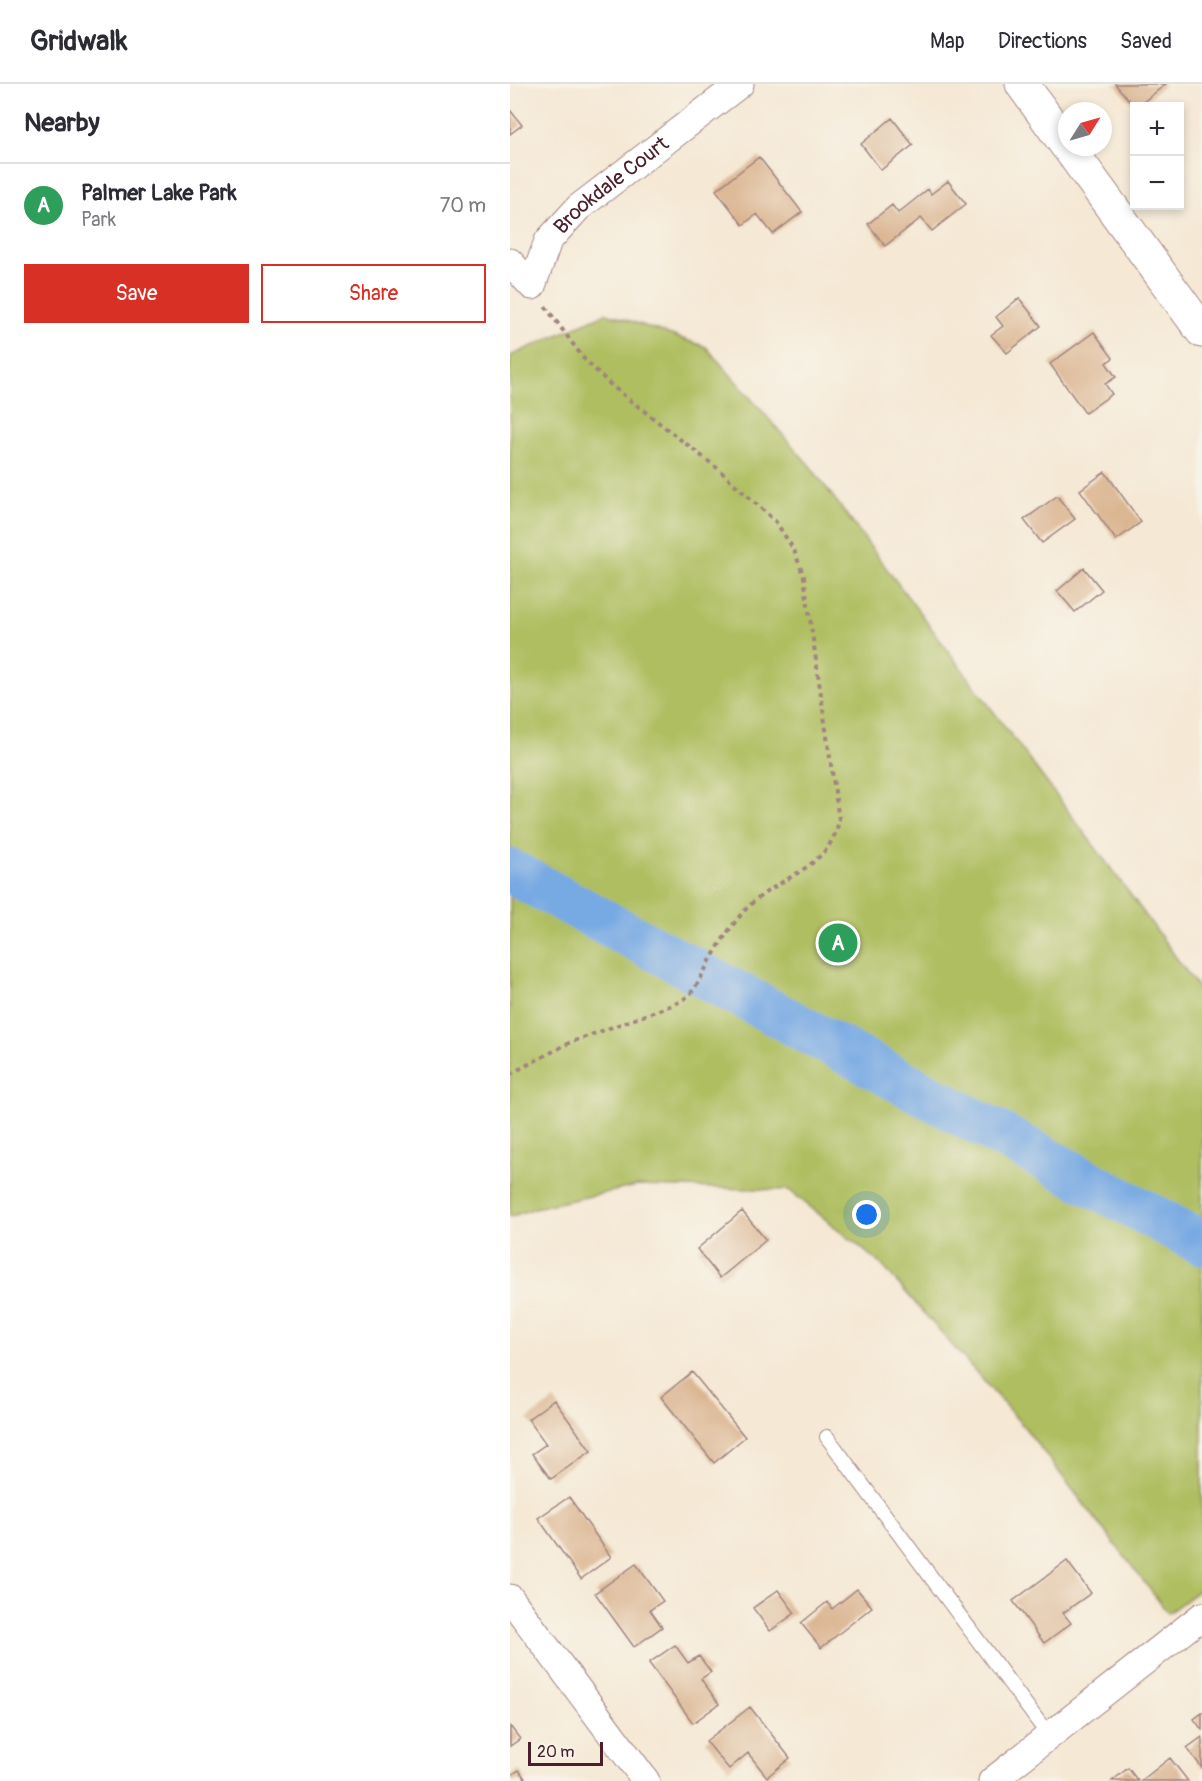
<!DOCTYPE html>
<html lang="en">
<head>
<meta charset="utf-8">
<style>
	:root { --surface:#fff; --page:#f2f2f3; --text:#2b2b33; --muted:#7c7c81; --line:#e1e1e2; --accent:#d93025 }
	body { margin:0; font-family:Pangolin,sans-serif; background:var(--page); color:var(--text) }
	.controls { position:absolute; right:18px; top:18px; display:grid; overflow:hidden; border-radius:0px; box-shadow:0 3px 9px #0003 }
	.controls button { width:54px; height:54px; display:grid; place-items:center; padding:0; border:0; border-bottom:2px solid var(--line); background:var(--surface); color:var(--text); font:30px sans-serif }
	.compass { position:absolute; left:548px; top:18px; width:54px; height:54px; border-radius:50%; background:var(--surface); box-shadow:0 3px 9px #0003; rotate:53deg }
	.scale { position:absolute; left:18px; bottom:15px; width:75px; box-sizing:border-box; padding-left:6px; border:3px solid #4a1f2b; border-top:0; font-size:16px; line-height:21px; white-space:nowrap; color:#4a1f2b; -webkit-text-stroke:4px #f7f3e8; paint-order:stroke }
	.you { position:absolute; left:357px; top:1131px; width:21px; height:21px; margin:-15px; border:4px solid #fff; border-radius:50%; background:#1a73e8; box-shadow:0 0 0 9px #1a73e833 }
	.badge { display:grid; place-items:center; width:39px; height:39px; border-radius:50%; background:var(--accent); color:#fff; font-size:20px; font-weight:700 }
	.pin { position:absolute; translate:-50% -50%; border:3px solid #fff; box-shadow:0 2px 6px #0006 }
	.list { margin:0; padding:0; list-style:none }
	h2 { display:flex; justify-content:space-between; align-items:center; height:78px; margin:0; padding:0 24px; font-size:26px }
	h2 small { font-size:20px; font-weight:400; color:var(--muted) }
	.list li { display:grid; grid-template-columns:39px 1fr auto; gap:18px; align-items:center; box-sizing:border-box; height:84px; padding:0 24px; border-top:2px solid var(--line) }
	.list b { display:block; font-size:22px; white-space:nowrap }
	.list p { margin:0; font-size:20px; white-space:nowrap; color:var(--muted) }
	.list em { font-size:20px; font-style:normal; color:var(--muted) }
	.actions { display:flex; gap:12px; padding:18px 24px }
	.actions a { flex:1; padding:14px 0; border:2px solid var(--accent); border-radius:0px; text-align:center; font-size:21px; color:var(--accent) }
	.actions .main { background:var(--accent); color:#fff }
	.map { position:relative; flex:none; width:692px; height:1697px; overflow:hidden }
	header { display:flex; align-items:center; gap:36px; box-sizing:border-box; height:84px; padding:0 30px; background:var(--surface); border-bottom:2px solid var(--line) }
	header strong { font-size:28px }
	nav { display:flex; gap:33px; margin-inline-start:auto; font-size:21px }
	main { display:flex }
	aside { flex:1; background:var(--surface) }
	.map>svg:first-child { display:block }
	.green { fill:#afbe61; stroke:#7c6e46; stroke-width:1.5 }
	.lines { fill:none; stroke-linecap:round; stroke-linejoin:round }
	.river { stroke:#77a9e3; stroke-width:45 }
	.building { fill:#dbb693 }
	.service-casing { stroke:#a08480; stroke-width:16 }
	.minor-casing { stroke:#a08480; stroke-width:29 }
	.tertiary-casing { stroke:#a08480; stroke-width:35 }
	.path { stroke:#a08480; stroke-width:4; stroke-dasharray:4.5 4.5; stroke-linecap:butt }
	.service { stroke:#fff; stroke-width:14 }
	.minor { stroke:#fff; stroke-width:27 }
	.tertiary { stroke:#fff; stroke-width:33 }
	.labels { text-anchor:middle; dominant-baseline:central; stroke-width:5; stroke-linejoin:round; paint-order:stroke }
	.street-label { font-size:21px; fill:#4a1f2b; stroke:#f7f3e8 }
</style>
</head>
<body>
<header>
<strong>Gridwalk</strong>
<nav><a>Map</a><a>Directions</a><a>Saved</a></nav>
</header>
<main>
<aside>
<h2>Nearby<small></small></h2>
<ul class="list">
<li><span class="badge" style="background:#2e9e5b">A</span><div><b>Palmer Lake Park</b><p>Park</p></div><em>70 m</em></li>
</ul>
<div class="actions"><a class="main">Save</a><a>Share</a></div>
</aside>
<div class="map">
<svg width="692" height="1697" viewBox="0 0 692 1697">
	<rect width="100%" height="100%" fill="#f7f3e8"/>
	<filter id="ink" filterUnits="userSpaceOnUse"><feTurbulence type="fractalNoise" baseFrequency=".0167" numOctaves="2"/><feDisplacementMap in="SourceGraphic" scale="12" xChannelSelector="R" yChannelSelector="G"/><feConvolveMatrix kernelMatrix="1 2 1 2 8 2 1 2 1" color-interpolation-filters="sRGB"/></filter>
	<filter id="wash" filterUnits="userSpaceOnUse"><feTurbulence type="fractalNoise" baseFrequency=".008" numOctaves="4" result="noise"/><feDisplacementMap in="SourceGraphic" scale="24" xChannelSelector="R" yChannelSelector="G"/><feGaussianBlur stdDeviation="1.35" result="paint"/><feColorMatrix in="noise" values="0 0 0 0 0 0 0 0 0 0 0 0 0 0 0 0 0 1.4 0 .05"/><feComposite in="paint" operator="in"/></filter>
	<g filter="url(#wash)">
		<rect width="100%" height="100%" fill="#f5e8d4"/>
		<path class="green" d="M 97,229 L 196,263 L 300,382 L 620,810 L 692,909 L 692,1504 L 658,1529 L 515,1344 L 371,1180 L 279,1106 L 127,1102 L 25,1124 L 0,1133 L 0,272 Z"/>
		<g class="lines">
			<path class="river" d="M 0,787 L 186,887
				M 199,894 L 692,1159"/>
		</g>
		<g id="blocks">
			<path class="building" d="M 605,0 L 656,0 L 628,22 L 624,22 Z
				M 0,26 L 12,41 L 0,50 Z
				M 382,34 L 403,61 L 371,86 L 351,60 Z
				M 249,73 L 292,128 L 263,150 L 247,130 L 233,141 L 206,106 Z
				M 438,97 L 456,120 L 422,147 L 411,134 L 375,162 L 358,140 L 382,121 L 388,129 L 418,105 L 421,110 Z
				M 509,214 L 531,242 L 497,269 L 481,251 L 493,242 L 486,233 Z
				M 584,248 L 603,274 L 596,279 L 606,293 L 595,300 L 602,310 L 575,329 L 540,280 Z
				M 595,388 L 631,438 L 606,456 L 570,406 Z
				M 547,412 L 565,435 L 532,459 L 514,436 Z
				M 574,484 L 592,506 L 565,528 L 547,507 Z
				M 232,1127 L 256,1156 L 210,1194 L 187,1165 Z
				M 182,1288 L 235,1353 L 204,1379 L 151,1313 Z
				M 44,1316 L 81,1367 L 41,1395 L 22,1370 L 36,1360 L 18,1335 Z
				M 59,1413 L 101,1473 L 71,1495 L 28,1434 Z
				M 557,1477 L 581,1509 L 553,1529 L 561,1539 L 534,1559 L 503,1517 Z
				M 126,1480 L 153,1517 L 140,1526 L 152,1543 L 124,1563 L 85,1509 Z
				M 347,1505 L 362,1523 L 311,1564 L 291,1539 L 317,1518 L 322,1525 Z
				M 268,1506 L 285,1529 L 260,1547 L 243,1524 Z
				M 165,1561 L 178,1579 L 189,1572 L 201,1588 L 191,1595 L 209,1620 L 183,1639 L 139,1579 Z
				M 240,1623 L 280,1674 L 257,1693 L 238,1669 L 219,1685 L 196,1657 Z
				M 692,1629 L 692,1646 L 684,1635 Z
				M 0,1642 L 10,1655 L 0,1662 Z
				M 692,1653 L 692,1684 L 677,1664 Z
				M 660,1674 L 678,1697 L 631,1697 Z
				M 618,1684 L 628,1697 L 602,1697 Z
				M 9,1686 L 17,1697 L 0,1697 L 0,1692 Z"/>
		</g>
	</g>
	<g filter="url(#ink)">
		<use href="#blocks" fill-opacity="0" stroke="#a08480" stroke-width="1.5"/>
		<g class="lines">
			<defs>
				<path id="service" d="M 317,1353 L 539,1652"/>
				<g id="minor">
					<path id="s1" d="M 0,178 L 22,202 L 38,157 L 68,124 L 230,0"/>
					<path d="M 0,1514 L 136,1697"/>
					<path d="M 482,1697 L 692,1532"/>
				</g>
				<path id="tertiary" d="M 512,0 L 557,62
					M 558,63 L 692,247"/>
			</defs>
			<use href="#service" class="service-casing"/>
			<use href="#minor" class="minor-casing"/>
			<use href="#tertiary" class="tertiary-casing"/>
			<path class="path" d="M 0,990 L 59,959 L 165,920 C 170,917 177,914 180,910 C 187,902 192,891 197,882 C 209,861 222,839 239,822 C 271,791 320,785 329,736 L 294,493 L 284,466 L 266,438 L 207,384 L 102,302 L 74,275 L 35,222"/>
			<use href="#service" class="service"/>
			<use href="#minor" class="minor"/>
			<use href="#tertiary" class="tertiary"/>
		</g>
	</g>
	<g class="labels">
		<g class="street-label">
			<text stroke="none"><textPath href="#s1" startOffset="165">Brookdale Court</textPath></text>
		</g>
	</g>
</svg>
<div class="controls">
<button>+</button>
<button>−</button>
</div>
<svg class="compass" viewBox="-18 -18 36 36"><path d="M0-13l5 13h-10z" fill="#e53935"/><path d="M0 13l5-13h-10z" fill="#7c7c81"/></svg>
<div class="scale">20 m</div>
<div class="you"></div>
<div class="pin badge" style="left:328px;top:859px;background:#2e9e5b">A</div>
</div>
</main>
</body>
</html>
